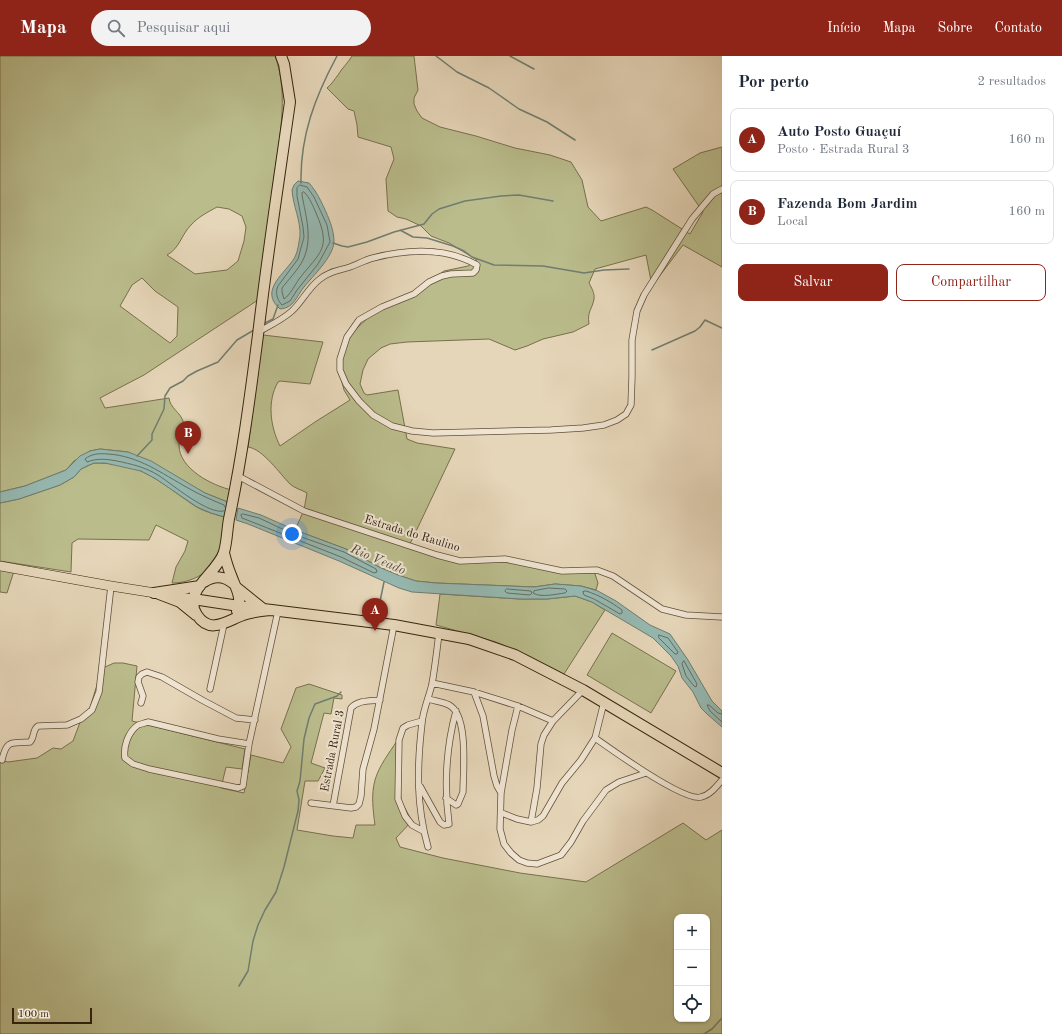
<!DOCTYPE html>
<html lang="pt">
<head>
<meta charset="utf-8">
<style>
	:root { --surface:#fff; --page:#f2f2f3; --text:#1f2937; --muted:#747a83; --line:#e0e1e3; --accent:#8f2418 }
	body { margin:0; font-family:"Old Standard TT",serif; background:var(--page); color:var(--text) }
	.controls { position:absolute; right:12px; bottom:12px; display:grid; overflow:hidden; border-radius:8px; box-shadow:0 1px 3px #0004 }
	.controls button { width:36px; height:36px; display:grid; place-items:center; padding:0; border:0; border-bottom:1px solid var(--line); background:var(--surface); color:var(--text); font:20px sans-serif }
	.scale { position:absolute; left:12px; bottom:10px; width:80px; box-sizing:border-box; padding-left:4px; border:2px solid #36240d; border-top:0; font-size:11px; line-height:14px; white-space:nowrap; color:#36240d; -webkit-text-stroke:3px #efe4d2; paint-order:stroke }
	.you { position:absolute; left:292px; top:478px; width:14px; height:14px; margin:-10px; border:3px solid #fff; border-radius:50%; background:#1a73e8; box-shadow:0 0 0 6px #1a73e833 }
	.badge { display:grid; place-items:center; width:26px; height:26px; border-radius:50%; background:var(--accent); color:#fff; font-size:13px; font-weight:700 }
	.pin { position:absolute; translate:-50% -33px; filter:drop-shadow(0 1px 2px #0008) }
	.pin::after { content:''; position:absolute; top:21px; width:14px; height:12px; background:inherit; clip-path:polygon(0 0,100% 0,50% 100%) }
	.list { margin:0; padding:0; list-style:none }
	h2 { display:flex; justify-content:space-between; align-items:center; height:52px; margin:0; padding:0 16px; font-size:17px }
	h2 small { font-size:13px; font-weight:400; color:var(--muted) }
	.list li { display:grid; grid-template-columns:26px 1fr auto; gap:12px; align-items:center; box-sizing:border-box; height:64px; margin:0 8px 8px; padding:0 8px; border:1px solid var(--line); border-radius:8px }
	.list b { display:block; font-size:15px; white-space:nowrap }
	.list p { margin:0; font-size:13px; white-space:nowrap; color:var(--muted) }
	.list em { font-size:13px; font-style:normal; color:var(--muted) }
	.actions { display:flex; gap:8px; padding:12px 16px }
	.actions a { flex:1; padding:9px 0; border:1px solid var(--accent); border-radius:8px; text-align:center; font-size:14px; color:var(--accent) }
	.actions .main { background:var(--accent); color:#fff }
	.icon { flex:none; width:22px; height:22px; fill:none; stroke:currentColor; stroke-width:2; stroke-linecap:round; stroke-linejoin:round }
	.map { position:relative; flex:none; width:722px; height:978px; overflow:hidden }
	header { display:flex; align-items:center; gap:24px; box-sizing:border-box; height:56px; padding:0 20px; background:var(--accent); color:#fff }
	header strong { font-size:19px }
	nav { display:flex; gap:22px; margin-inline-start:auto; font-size:14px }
	.search { width:280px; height:36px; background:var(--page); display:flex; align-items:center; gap:10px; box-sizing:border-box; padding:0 14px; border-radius:22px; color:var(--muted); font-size:15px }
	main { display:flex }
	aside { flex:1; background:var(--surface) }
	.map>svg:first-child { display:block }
	.green { fill:#babc8c; stroke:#78704c; fill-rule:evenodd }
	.water { fill:#96b9b2; stroke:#707d70 }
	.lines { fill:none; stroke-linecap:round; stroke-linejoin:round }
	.shore { stroke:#666e60; stroke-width:1 }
	.stream { stroke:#707d70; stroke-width:1.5 }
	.street-casing { stroke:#625038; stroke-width:7 }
	.primary-casing { stroke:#36240d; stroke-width:10 }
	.highway-casing { stroke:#36240d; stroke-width:12 }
	.street { stroke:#efe4d2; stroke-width:5.5 }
	.primary { stroke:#e6d6b9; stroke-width:9 }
	.highway { stroke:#e6d6b9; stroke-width:10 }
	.labels { text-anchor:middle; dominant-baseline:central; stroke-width:4; stroke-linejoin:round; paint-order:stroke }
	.street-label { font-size:12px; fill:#36240d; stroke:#efe4d2 }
	.water-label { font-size:13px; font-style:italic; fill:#4e4936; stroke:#efe4d2 }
</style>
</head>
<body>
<header>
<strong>Mapa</strong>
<div class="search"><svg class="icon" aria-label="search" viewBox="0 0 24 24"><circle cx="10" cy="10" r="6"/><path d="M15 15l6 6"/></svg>Pesquisar aqui</div>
<nav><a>Início</a><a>Mapa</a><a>Sobre</a><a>Contato</a></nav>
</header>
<main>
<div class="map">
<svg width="722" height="978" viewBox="0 0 722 978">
	<rect width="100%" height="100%" fill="#e6d6b9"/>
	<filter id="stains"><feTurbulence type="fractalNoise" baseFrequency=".005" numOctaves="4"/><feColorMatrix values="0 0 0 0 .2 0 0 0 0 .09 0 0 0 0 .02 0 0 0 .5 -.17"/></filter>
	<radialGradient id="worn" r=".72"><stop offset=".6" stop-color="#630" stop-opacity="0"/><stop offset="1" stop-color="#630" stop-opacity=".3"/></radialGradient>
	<path class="green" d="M 0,0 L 275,0 C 290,40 278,88 273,129 C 268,167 263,206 258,244 L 144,319 L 100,342 L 105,352 L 169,342 C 170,352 180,356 183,365 C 186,373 179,381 179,389 C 179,413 213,430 232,434 L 230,447 L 205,437 L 128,396 L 100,393 L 90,395 L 74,405 L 66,414 L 25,430 L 0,436 ZM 217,151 L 229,153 L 242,160 L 246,171 L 244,185 L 238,205 L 227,214 L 195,218 L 167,199 C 180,192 181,179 191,169 C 198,161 208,156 217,151 ZM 142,222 L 155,235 L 178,251 L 177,280 L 170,287 L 120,250 L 132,229 Z
		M 352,0 L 414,0 L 418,34 L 414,42 L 414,48 L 417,55 L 422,62 L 440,71 L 476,80 L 515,92 L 550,99 L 571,106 L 582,124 L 588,151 L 601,165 L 646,151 L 652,154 L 690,178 L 703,156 L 673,113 L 700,97 L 722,91 L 722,211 L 683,189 L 652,230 L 646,199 L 595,213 L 589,227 C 591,231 595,237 594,243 C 592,254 587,255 589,268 L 573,276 L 543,283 L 527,290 L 515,294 L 489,283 L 407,286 L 390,288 L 381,292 L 368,303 L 363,314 L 360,328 L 364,337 L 367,339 L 398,334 L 407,383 L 417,387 L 455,393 L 410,488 L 453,504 L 510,506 L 544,512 L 594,515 L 598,527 L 596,534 L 581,530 L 555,528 L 534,531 L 436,527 L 416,525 L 398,519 L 379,511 L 346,493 L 295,474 L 304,454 L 307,437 C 302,434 294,432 290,428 C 280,418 263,393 248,391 L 263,279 L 323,286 L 310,328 L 280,325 L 278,326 C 267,345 270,370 280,390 L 315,366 L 350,344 L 344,334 L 341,322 L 343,288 L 355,274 L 373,257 L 425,229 L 444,215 L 468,210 L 477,204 L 449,187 L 431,180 L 421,170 L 406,163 L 397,161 L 388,155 L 386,123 L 394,103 L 391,91 L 358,81 L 357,69 L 354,55 L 348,53 L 327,32 C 332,28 334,24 338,19 C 342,12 348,7 352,0 Z
		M 94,407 C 110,407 129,409 143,416 C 162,425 178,439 195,450 C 205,456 217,459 228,462 C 225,472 223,492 218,501 C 209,518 190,527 172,527 L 176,511 L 185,495 L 188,485 L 156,469 L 149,484 L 78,483 L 72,487 L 71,516 L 0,505 L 0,447 L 19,443 L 60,429 L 74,421 L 81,413 Z
		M 0,513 L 14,515 L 7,537 L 0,536 Z
		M 440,538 L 520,543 L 547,543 L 575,540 L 592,546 L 605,554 L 564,618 L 527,599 L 496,586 L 436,569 Z
		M 612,577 L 676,615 L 651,657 L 587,619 Z
		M 114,607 L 123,607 L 137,610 L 132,665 L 245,693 L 242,713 L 226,711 L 221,732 L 244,737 L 251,699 L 283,707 L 291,691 L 281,673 L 296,632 L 309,628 L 342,639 L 342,643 L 334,642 L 331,658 L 324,657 L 311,707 L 325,712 L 318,725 L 305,725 L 297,774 L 333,780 L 353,782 L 356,769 L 375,769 C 373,754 371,739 375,724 C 379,710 389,697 397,685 L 401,745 L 412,765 L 396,782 L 400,791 L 443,802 L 520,817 L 586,826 L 683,767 L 706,784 L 722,774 L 722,978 L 0,978 L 0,704 L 8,706 L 37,702 L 53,692 L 61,693 L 73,685 L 82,661 L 88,658 L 101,616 L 105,611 ZM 677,861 L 707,861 L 707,963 L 677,963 Z"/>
	<path class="water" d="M 298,125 L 309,127 C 317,136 321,145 326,156 C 330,165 334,175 334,186 C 333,201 313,220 304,231 C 296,241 294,252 280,253 C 258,234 286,217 295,201 C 298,195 299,186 300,180 C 301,165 293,150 292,134 L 294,129 Z
		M 100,393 L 128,396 L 151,405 L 205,437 L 230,447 L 228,462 L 211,457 L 197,451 L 156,423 L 141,415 L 105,407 L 94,407 L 87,410 L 81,413 L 74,421 L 60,429 L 19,443 L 0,447 L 0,436 L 25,430 L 66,414 L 80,400 L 90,395 Z
		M 238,452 L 261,459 L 295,474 L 346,493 L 379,511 L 398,519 L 416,525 L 436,527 L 534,531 L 555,528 L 581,530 L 598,535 L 616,545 L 650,569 L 670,578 L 688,604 L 712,645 L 722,655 L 722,671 L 707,658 L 701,652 L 693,636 L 682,622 L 678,610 L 671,600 L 653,582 L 592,546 L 575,540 L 547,543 L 520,543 L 412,536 L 399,532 L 339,505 L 248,468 L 236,464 Z"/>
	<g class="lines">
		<path class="shore" d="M 300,129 L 307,131 L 314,141 L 327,169 L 330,186 L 318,208 L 297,234 L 290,245 L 282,249 C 277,244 275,236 278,230 L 298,203 L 304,181 L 303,171 L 297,140 L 297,132 Z
			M 304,136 C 310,142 313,150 316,157 C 332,193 320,196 299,223 C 295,229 290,239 284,243 L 282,236 L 282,232 C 288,224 298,214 303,204 C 313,183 306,161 302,139 L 302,137 Z
			M 224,455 C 208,459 172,428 158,419 C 145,411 131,408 117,405 C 106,403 97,402 87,406 L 85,403 C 91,398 99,397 108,398 C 139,400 161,417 188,432 C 200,439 212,444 224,449 L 225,451
			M 243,458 L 259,462 L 293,478 L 344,496 L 376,513 L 377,516 L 374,517 L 341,501 L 242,462 L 241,459 Z
			M 549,532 L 565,533 L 567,535 L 565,537 C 556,538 541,542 533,537 L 534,535 Z
			M 507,533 L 531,535 L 532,537 L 530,539 L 507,537 L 505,535 Z
			M 586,535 C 599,539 611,546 622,554 L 622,557 L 620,558 L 594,543 L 584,539 L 583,536 Z
			M 659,579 L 668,582 L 678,596 L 677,598 L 675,598 L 659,582 Z
			M 684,605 L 697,628 L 696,631 L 694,630 L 686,620 L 682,608 Z
			M 722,658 L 718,657 L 709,649 L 707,649 L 710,655 L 722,666"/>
		<path class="stream" d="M 436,0 L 457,16 L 489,32 L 519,53 L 547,66 L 575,84
			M 510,0 L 534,13
			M 301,127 C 300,80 315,41 337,0
			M 400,174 L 413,181 L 427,182 L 453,190 L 464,195 L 472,201 L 494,209 L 543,210 L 584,217 L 604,214 L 629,213
			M 333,187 L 342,190 L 348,191 L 367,186 L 394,176 L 424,168 L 432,158 L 439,153 L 465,145 L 501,140 L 519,139 L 553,145
			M 263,268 L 273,263 L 278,249
			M 652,294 L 695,275 L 700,271 L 705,264 L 722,272
			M 137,400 L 152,384 L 152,378 L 164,353 L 165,340 L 170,332 L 183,325 L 188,320 L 197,315 L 218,306 L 237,284 L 254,274
			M 375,563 L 378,555 L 384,526
			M 239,930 L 248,915 L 253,885 L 258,869 L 265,854 L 276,836 L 284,811 L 298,755 L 299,744 L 297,735 L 300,725 L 304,683 L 309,662 L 315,648 L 337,640 L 341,636
			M 704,978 L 712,973 L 722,962"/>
		<defs>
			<path id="street" d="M 258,276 C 269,270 282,264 292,255 C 302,246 308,232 320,223 C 330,215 338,215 350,211 C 358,208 365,204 373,202 C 408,193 445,191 477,209 L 476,214 L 473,217 L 451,218 L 442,220 L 429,226 L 414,238 L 382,251 L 359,264 L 347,281 L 340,303 L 340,314 L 346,328 L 359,345 L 373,359 L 392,370 L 412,375 L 433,377 L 551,374 L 583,372 L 604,369 L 617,364 L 626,358 L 631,349 L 632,321 L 632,284 L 637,255 L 644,239 L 692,163 L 713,138 L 722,133
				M 238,420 L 304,455 L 437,499 L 460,505 L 505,503 L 562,515 L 597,514 L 613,520 L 662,553 L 686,559 L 722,561
				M 432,627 L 474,636 L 518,650 L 553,665
				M 210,633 L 224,568
				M 474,636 L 483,660 L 494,720 L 497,730 L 501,737
				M 428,643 C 435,645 443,646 449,649 C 469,659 463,717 463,736 L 458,748 L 456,749 L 446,742
				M 141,647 L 143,640 L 138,626 L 139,621 L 142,618 L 147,616 L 162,621 L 202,644 L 236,662 L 255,664
				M 518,650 L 512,674 L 501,737 L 500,773 L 504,788 L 511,797 L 519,804 L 527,807 L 537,808 L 561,799 L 571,786 L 583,765 L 606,734 L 619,726 L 646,717
				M 422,665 L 408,669 L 403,672 L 399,684 L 398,743 L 405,760 L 412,769 L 423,775
				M 595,682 C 612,694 684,746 701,741 C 710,739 716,731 722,724
				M 249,688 L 218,683 L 148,666 C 145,667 141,668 138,669 C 128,676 123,691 125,702 L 133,708 L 149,713 L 238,732 L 243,730 L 249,688 L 278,555
				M 2,704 C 7,682 12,688 30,686 C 35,681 32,674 38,670 L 67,669 L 81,663 L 92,654 L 99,636 L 111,530
				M 420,730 L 440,766 L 444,769 L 449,768 C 444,730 446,692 456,655
				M 311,747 L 351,752 L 356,751 L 359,748 L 361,740 L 363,713 L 374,673 L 394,569
				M 333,750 L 351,652 C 358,644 370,645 380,644
				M 502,757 L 517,763 L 531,766 L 538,764 L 543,760 L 562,727 L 581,704 L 595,682 L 604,646
				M 531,766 L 537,732 L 541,688 L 544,679 L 553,665 L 583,634
				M 428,791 C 416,749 417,710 422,667 C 423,654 429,641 432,628 C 435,611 437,594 439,577"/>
			<path id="primary" d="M 0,510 L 111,530 L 193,543"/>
			<path id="highway" d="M 224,497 C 226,505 228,512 231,519 C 235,531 243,541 237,555
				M 204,526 C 214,519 225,520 234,528
				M 237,532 L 262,552
				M 154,537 L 200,530
				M 159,538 L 180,546 L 196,559
				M 193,543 L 239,550 L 394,569 L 469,583 L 515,599 L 583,634 L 722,717
				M 270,554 C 260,555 252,556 243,559 C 227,565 210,579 197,559 C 181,535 218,517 224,496 C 227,486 227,474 229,463 C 242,402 250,341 258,279 C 267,201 279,124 290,46 L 284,8 L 281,0"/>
		</defs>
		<use href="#street" class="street-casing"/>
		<use href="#primary" class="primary-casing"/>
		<use href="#highway" class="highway-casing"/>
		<use href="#street" class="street"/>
		<use href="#primary" class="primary"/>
		<use href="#highway" class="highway"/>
	</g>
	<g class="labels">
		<g class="street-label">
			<text transform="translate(412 478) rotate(17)">Estrada do Raulino</text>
			<text transform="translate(333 695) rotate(-79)">Estrada Rural 3</text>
		</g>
		<g class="water-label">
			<text transform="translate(378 504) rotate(23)">Rio Veado</text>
		</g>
	</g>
	<rect width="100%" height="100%" filter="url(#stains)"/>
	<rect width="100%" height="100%" fill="url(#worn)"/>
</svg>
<div class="controls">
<button>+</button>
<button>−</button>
<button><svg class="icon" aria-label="locate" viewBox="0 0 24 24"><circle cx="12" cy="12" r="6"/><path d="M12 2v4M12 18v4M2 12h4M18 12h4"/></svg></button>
</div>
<div class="scale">100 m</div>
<div class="you"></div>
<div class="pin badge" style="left:375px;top:575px">A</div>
<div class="pin badge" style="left:188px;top:398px">B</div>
</div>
<aside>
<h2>Por perto<small>2 resultados</small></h2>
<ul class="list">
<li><span class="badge">A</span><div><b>Auto Posto Guaçuí</b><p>Posto · Estrada Rural 3</p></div><em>160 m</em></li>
<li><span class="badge">B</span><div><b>Fazenda Bom Jardim</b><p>Local</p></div><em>160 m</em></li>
</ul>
<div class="actions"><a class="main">Salvar</a><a>Compartilhar</a></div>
</aside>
</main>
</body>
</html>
